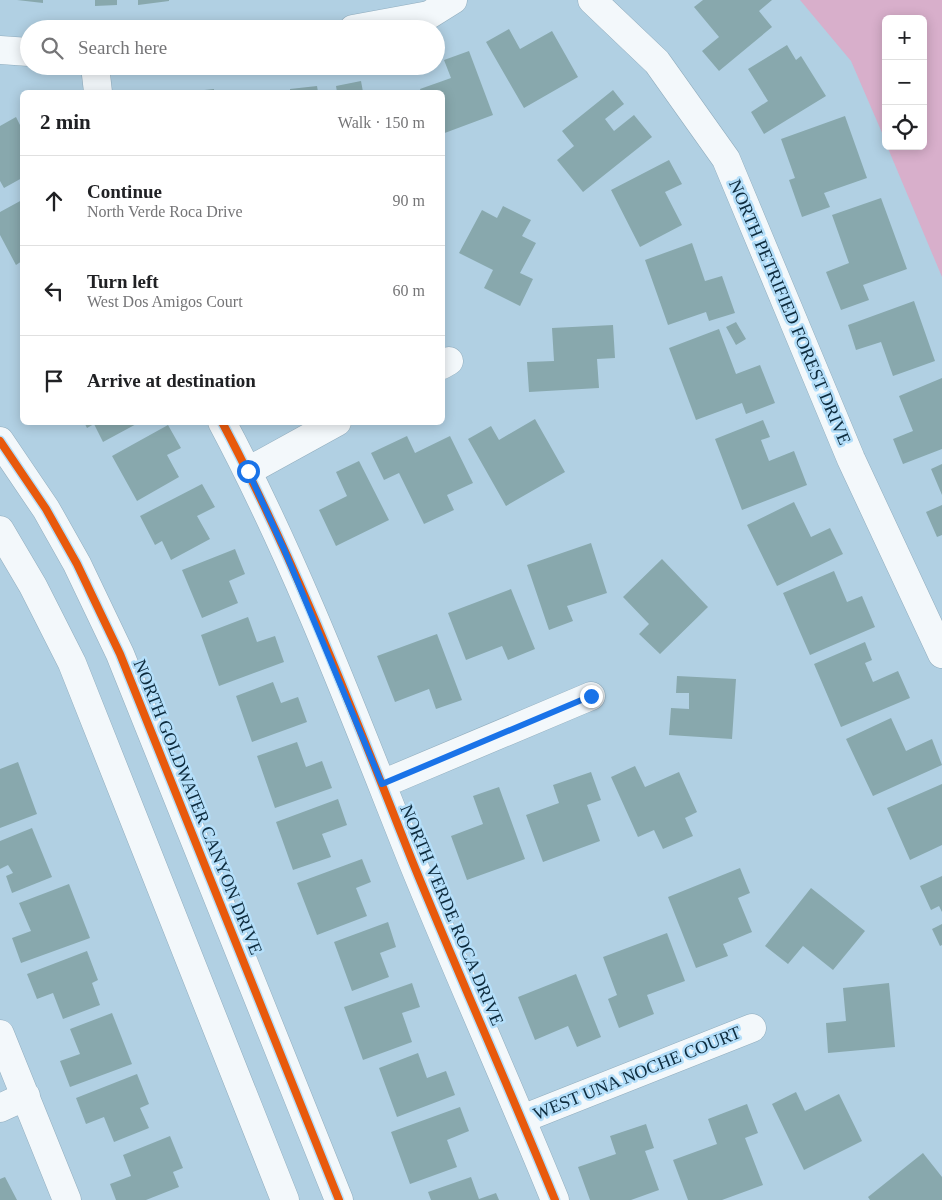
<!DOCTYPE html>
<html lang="en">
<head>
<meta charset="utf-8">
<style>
	:root { --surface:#fff; --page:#f2f2f2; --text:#202124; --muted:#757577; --line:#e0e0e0 }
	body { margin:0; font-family:Georgia,serif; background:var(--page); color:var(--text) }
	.controls { position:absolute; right:15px; top:15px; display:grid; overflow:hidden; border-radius:8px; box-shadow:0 2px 12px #0003 }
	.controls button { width:45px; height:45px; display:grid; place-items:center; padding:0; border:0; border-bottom:1px solid var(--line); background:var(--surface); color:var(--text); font:25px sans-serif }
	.stop { position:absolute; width:15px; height:15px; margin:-11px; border:4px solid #1a73e8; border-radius:50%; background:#fff }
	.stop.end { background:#1a73e8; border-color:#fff; box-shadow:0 1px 5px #0008 }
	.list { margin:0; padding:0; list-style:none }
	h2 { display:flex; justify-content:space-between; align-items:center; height:65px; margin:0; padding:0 20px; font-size:21px }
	h2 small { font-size:16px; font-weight:400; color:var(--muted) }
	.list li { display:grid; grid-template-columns:32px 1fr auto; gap:15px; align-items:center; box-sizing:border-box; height:90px; padding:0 20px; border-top:1px solid var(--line) }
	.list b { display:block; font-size:19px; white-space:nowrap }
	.list p { margin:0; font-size:16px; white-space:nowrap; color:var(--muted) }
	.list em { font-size:16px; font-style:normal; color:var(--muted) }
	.icon { flex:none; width:28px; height:28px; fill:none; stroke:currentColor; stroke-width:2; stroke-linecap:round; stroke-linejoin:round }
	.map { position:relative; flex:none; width:942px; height:1200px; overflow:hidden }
	.search { position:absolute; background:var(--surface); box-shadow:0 2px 12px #0003; left:20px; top:20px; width:425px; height:55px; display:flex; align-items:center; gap:12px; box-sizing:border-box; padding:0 18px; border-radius:28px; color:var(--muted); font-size:19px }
	.panel { position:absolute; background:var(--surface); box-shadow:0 2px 12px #0003; left:20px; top:90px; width:425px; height:335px; border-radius:8px }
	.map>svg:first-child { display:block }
	.green { fill:#d8afcb }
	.building { fill:#88a8ad }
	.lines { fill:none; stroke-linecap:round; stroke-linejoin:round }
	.minor-casing { stroke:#91adbe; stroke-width:29 }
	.minor { stroke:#f3f8fb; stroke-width:28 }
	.cycleway-casing { stroke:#b5dffa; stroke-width:11 }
	.cycleway { stroke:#e8590c; stroke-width:8 }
	.route { stroke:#1a73e8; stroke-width:6 }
	.labels { text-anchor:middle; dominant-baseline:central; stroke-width:5; stroke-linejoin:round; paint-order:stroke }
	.street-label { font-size:18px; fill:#0d2b3d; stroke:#b5dffa }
</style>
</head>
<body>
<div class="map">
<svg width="942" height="1200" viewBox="0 0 942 1200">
	<rect width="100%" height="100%" fill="#b1d0e3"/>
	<path class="green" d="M 800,0 L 942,0 L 942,277 L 887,146 L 923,146 L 923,19 L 886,19 L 886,142 L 851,61 Z"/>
	<path class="building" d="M 17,0 L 43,0 L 43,3 Z
		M 95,0 L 117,0 L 117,5 L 95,6 Z
		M 138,0 L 169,0 L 169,1 L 138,5 Z
		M 703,0 L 772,0 L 759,11 L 772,27 L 719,71 L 702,51 L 719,37 L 694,7 Z
		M 509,29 L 520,49 L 552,31 L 578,77 L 524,108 L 486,42 Z
		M 787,45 L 796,60 L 801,56 L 826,96 L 764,134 L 751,112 L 768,101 L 748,69 Z
		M 469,51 L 493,115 L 442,134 L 442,92 L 421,92 L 420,89 L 451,78 L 444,60 Z
		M 361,81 L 363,92 L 337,92 L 336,86 Z
		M 317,86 L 318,92 L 290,92 L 290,89 Z
		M 214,89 L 214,92 L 195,92 L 195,91 Z
		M 613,90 L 624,104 L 605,119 L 614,131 L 634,115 L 652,137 L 583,192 L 557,160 L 574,146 L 562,131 Z
		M 845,116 L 867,178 L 824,193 L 830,207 L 802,217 L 789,180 L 795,178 L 781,139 Z
		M 16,117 L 22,129 L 22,178 L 4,188 L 0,181 L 0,126 Z
		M 669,160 L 682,184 L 665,192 L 682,225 L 640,247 L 611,190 Z
		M 881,198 L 907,269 L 863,285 L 869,300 L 841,310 L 826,272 L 849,263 L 832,215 Z
		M 22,200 L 22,261 L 16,265 L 0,235 L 0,212 Z
		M 503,206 L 531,220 L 522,236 L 536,243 L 520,273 L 533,279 L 520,306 L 484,288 L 493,270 L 459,253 L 482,210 L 497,218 Z
		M 692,243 L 705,281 L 722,276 L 735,313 L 709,321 L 706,312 L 668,325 L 645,260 Z
		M 914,301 L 935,361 L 893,376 L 881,342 L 856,350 L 848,325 Z
		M 736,322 L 746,339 L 736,345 L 726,327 Z
		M 613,325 L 615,358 L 597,359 L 599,388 L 529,392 L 527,362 L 554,361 L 552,328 Z
		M 719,329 L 736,374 L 760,365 L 775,403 L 746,414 L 742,403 L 696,420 L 669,348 Z
		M 942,378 L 942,449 L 903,464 L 893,439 L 913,431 L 899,396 Z
		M 535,419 L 565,472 L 506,506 L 468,439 L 491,426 L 499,440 Z
		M 763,420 L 770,437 L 761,440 L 769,461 L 794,451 L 807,485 L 742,510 L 715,439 Z
		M 84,422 L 140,422 L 103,442 L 94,424 L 87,428 Z
		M 168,425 L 181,448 L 167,455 L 179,477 L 137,501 L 112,456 Z
		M 407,436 L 415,453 L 450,436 L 473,483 L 447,495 L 454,510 L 424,524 L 399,473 L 384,480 L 371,453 Z
		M 359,461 L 389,520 L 336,546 L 319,510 L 347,496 L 336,472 Z
		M 942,464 L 942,495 L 931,469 Z
		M 202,484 L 215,507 L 197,516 L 210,539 L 171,560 L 162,541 L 155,545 L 140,516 Z
		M 794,502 L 811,537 L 830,528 L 843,554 L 777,586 L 747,525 Z
		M 942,505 L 942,535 L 937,537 L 926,512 Z
		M 591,543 L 607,593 L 567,606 L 573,621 L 549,630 L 527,565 Z
		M 235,549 L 245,574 L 229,581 L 238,603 L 202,618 L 182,570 Z
		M 662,559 L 708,607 L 660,654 L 639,634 L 649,624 L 623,597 Z
		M 834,571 L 847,602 L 862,596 L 875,627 L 810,655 L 783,593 Z
		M 511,589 L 535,649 L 508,660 L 502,646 L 466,660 L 448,613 Z
		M 248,617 L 257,642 L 275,636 L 284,662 L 219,686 L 201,635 Z
		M 437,634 L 462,700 L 436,709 L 429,689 L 395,702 L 377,656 Z
		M 865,642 L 872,660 L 865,663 L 873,682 L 898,671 L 910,698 L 841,727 L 814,664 Z
		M 677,676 L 736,679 L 732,739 L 669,735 L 671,708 L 689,709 L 689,693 L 676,693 Z
		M 273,682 L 281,703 L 298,697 L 307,722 L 252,742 L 236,696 Z
		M 891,718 L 906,751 L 932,739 L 942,765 L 873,796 L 846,739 Z
		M 297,742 L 306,767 L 322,761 L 332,788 L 275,808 L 257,756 Z
		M 18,762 L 37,814 L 0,828 L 0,769 Z
		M 635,766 L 645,787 L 679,772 L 697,812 L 685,818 L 693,836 L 663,849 L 654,830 L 638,837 L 611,777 Z
		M 591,772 L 601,800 L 587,805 L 600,841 L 543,862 L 526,815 L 559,803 L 553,785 Z
		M 942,784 L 942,845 L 910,860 L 887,808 Z
		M 499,787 L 525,859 L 467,880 L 451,836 L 483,824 L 473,796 Z
		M 338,799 L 347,825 L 322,834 L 331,857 L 293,870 L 276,822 Z
		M 32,828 L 52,877 L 12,893 L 6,876 L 13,873 L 8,865 L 0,869 L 0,841 Z
		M 362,859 L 371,882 L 356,888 L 367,916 L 317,935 L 297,883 Z
		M 740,868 L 750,893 L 738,898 L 752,932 L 723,944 L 728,956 L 696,968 L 668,897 Z
		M 942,876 L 942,912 L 939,906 L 931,910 L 920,886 Z
		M 69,884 L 90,938 L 21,963 L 12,938 L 31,931 L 19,903 Z
		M 811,888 L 865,931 L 833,970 L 803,946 L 788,964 L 765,946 Z
		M 388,922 L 396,947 L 380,953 L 389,977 L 352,991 L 334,942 Z
		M 942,924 L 942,945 L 940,946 L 932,929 Z
		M 667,933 L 685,981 L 647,995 L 654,1014 L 619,1028 L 608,999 L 617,995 L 603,957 Z
		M 87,951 L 98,980 L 92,983 L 100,1005 L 63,1019 L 53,993 L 37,999 L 27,974 Z
		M 576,974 L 601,1037 L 577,1047 L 568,1026 L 535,1040 L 518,997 Z
		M 412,983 L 420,1007 L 402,1013 L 412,1042 L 363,1060 L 344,1007 Z
		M 889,983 L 895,1047 L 828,1053 L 826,1023 L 846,1021 L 843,988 Z
		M 112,1013 L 132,1064 L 70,1087 L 60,1061 L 80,1054 L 70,1029 Z
		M 418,1053 L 427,1078 L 446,1071 L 455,1095 L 397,1117 L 379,1068 Z
		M 137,1074 L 149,1104 L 140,1108 L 149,1128 L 114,1142 L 104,1117 L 86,1124 L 76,1098 Z
		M 796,1092 L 805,1111 L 839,1094 L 862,1141 L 804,1170 L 772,1104 Z
		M 747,1104 L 758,1133 L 745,1138 L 763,1185 L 722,1200 L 688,1200 L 673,1160 L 717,1144 L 708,1119 Z
		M 460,1107 L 469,1131 L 447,1140 L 457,1167 L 410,1184 L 391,1132 Z
		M 646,1124 L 654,1148 L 645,1151 L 659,1190 L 631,1200 L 590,1200 L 578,1167 L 616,1154 L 610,1136 Z
		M 170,1136 L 183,1168 L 173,1172 L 179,1187 L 146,1200 L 116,1200 L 110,1184 L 131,1176 L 123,1155 Z
		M 923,1153 L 942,1177 L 942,1200 L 870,1200 L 868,1197 Z
		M 5,1177 L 17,1200 L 0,1200 L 0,1179 Z
		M 471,1177 L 479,1199 L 496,1193 L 499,1200 L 431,1200 L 428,1192 Z"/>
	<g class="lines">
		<defs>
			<path id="minor" d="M 592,0 L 657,62 L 726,159 L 851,459 L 942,654
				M 353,29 L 429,15 L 453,0
				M 0,50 L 29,52
				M 95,66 L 98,92
				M 442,365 L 449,361
				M 222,422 C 297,563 354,715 413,863 C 459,976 509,1087 555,1200
				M 0,441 L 46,509 L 77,564 L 120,654 L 339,1200
				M 248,471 L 337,422
				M 0,530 L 33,586 L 72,663 L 285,1200
				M 382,784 L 591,696
				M 0,1034 L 67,1200
				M 0,1108 L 26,1096
				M 522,1119 L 752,1028"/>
		</defs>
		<use href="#minor" class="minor-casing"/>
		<use href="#minor" class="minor"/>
		<defs>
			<path id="cycleway" d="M 222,422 C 297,563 354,715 413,863 C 459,976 509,1087 555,1200
				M 0,441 L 46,509 L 77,564 L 120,654 L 339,1200"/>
		</defs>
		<use href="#cycleway" class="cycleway-casing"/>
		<use href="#cycleway" class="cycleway"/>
	</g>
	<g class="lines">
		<path class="route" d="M 248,471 L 284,549 L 382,784 L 591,696"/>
	</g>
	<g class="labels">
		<g class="street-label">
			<text transform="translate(790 312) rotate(67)">NORTH PETRIFIED FOREST DRIVE</text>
			<text transform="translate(198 807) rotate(68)">NORTH GOLDWATER CANYON DRIVE</text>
			<text transform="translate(452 915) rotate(67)">NORTH VERDE ROCA DRIVE</text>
			<text transform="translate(637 1073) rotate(-22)">WEST UNA NOCHE COURT</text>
		</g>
	</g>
</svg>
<div class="controls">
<button>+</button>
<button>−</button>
<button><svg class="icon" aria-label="locate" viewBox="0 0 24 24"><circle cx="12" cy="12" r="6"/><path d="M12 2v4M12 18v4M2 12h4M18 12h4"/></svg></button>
</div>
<div class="stop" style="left:248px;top:471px"></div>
<div class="stop end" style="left:591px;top:696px"></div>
<div class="search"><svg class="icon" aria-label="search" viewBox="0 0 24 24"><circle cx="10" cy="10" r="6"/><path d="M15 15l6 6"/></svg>Search here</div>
<section class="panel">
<h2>2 min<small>Walk · 150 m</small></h2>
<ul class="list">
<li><svg class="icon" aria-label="ahead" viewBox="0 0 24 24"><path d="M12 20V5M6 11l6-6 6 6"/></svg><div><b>Continue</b><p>North Verde Roca Drive</p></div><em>90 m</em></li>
<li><svg class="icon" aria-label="left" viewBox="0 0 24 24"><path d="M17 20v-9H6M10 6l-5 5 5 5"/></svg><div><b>Turn left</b><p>West Dos Amigos Court</p></div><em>60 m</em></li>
<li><svg class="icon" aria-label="arrive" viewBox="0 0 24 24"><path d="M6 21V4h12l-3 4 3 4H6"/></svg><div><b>Arrive at destination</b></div></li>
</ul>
</section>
</div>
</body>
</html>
